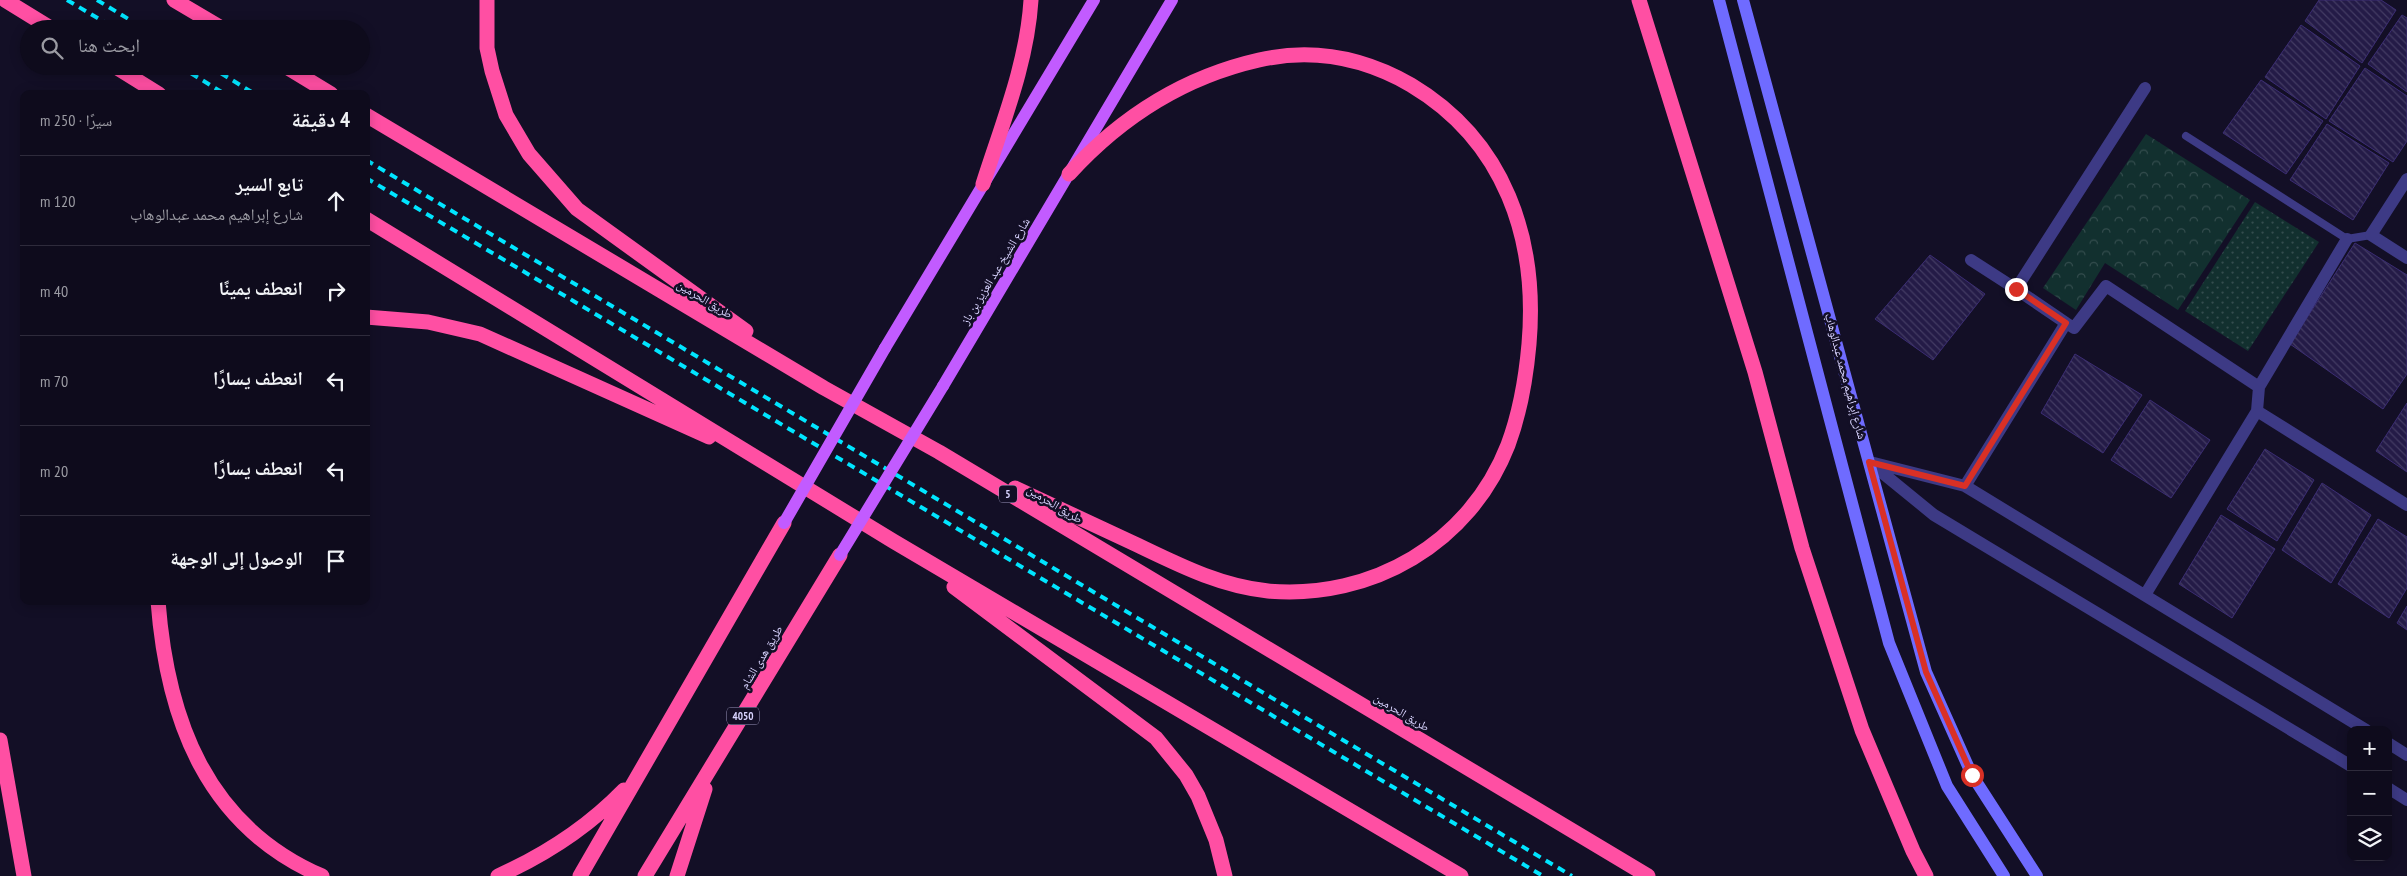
<!DOCTYPE html>
<html lang="ar">
<head>
<meta charset="utf-8">
<style>
	:root { --surface:#0e0b1c; --page:#1c1929; --text:#f1f3f6; --muted:#9b9ba3; --line:#2e2b3b }
	body { margin:0; font-family:"PT Sans Narrow","Noto Naskh Arabic",sans-serif; background:var(--page); color:var(--text); direction:rtl }
	.controls { position:absolute; right:15px; bottom:15px; display:grid; overflow:hidden; border-radius:10px; box-shadow:0 2px 12px #0003 }
	.controls button { width:45px; height:45px; display:grid; place-items:center; padding:0; border:0; border-bottom:1px solid var(--line); background:var(--surface); color:var(--text); font:25px sans-serif }
	.stop { position:absolute; width:15px; height:15px; margin:-11px; border:4px solid #d93025; border-radius:50%; background:#fff }
	.stop.end { background:#d93025; border-color:#fff; box-shadow:0 1px 5px #0008 }
	.list { margin:0; padding:0; list-style:none }
	h2 { display:flex; justify-content:space-between; align-items:center; height:65px; margin:0; padding:0 20px; font-size:21px }
	h2 small { font-size:16px; font-weight:400; color:var(--muted) }
	.list li { display:grid; grid-template-columns:32px 1fr auto; gap:15px; align-items:center; box-sizing:border-box; height:90px; padding:0 20px; border-top:1px solid var(--line) }
	.list b { display:block; font-size:19px; white-space:nowrap }
	.list p { margin:0; font-size:16px; white-space:nowrap; color:var(--muted) }
	.list em { font-size:16px; font-style:normal; color:var(--muted) }
	.icon { flex:none; width:28px; height:28px; fill:none; stroke:currentColor; stroke-width:2; stroke-linecap:round; stroke-linejoin:round }
	.map { position:relative; flex:none; width:2407px; height:876px; overflow:hidden; direction:ltr }
	.search { position:absolute; background:var(--surface); box-shadow:0 2px 12px #0003; left:20px; top:20px; width:350px; height:55px; display:flex; align-items:center; gap:12px; box-sizing:border-box; padding:0 18px; border-radius:28px; color:var(--muted); font-size:19px }
	.panel { position:absolute; background:var(--surface); box-shadow:0 2px 12px #0003; left:20px; top:90px; width:350px; height:515px; border-radius:10px; direction:rtl }
	.map>svg:first-child { display:block }
	.grass { fill:url(#grass-dots) }
	.park { fill:url(#park-crowns) }
	.building { fill:url(#building-back-hatch); stroke:#3b2d73 }
	.lines { fill:none; stroke-linecap:round; stroke-linejoin:round }
	.lane { stroke:#3d3a85; stroke-width:8 }
	.street { stroke:#3d3a85; stroke-width:12 }
	.secondary { stroke:#6f6bff; stroke-width:12 }
	.primary { stroke:#c25bff; stroke-width:12 }
	.highway { stroke:#ff4fa3; stroke-width:15 }
	.rail { stroke:#00e5ff; stroke-width:4; stroke-dasharray:8 6; stroke-linecap:butt }
	.primary-bridge { stroke:#c25bff; stroke-width:12 }
	.route { stroke:#d93025; stroke-width:6 }
	.labels { text-anchor:middle; dominant-baseline:central; stroke-width:5; stroke-linejoin:round; paint-order:stroke }
	.shield { fill:#130f26; stroke:#9e99be; stroke-width:1 }
	.shield-label { font-size:11px; font-weight:bold; fill:#d9d4ff }
	.street-label { font-size:12px; fill:#d9d4ff; stroke:#130f26 }
</style>
</head>
<body>
<div class="map">
<svg width="2407" height="876" viewBox="0 0 2407 876">
	<defs>
		<pattern id="grass-dots" width="8" height="8" patternUnits="userSpaceOnUse" patternTransform="scale(1.25)"><rect width="8" height="8" fill="#12302f"/><path d="M2 2h.1M6 6h.1" fill="none" stroke="#344d4e" stroke-width="1.8" stroke-linecap="round"/></pattern>
		<pattern id="park-crowns" width="20" height="18" patternUnits="userSpaceOnUse" patternTransform="scale(1.25)"><rect width="20" height="18" fill="#12302f"/><path d="M2 6a3 3 0 1 1 6 0M12 15a3 3 0 1 1 6 0" fill="none" stroke="#344d4e"/></pattern>
		<pattern id="building-back-hatch" width="6" height="6" patternUnits="userSpaceOnUse" patternTransform="scale(1.25)"><rect width="6" height="6" fill="#241b47"/><path d="M-1 5l2 2M0 0l6 6M5-1l2 2" fill="none" stroke="#433b63"/></pattern>
	</defs>
	<rect width="100%" height="100%" fill="#130f26"/>
	<path class="grass" d="M 2255,202 L 2319,242 L 2248,351 L 2185,311 Z"/>
	<path class="park" d="M 2146,134 L 2250,200 L 2178,310 L 2105,263 L 2076,310 L 2043,288 Z"/>
	<path class="building" d="M 2319,0 L 2381,0 L 2396,10 L 2362,63 L 2305,21 Z
		M 2402,15 L 2407,18 L 2407,92 L 2368,64 Z
		M 2301,25 L 2360,66 L 2326,119 L 2265,77 Z
		M 2365,68 L 2407,96 L 2407,141 L 2393,162 L 2329,121 Z
		M 2261,80 L 2323,121 L 2286,174 L 2223,133 Z
		M 2327,124 L 2389,163 L 2353,220 L 2290,180 Z
		M 2355,243 L 2407,275 L 2407,374 L 2383,409 L 2290,344 Z
		M 1930,255 L 1985,294 L 1933,360 L 1875,319 Z
		M 2075,354 L 2142,395 L 2103,453 L 2041,413 Z
		M 2150,400 L 2210,440 L 2171,498 L 2111,460 Z
		M 2407,403 L 2407,472 L 2376,451 Z
		M 2265,449 L 2314,480 L 2277,541 L 2227,509 Z
		M 2322,483 L 2371,515 L 2331,583 L 2282,550 Z
		M 2221,515 L 2275,549 L 2232,618 L 2179,584 Z
		M 2378,519 L 2407,537 L 2407,588 L 2389,618 L 2338,584 Z
		M 2407,606 L 2407,630 L 2397,623 Z"/>
	<g class="lines">
		<path class="lane" d="M 2186,136 L 2347,239 L 2371,235"/>
		<path class="street" d="M 2407,179 L 2371,235 L 2407,258
			M 1971,260 L 2016,289 L 2145,88
			M 2066,323 L 2074,328 L 2106,286 L 2259,387 L 2347,239
			M 2257,411 L 2259,387
			M 1869,462 L 1934,515 L 2351,766
			M 1874,463 L 1965,486 L 2366,730
			M 1965,486 L 2066,323 L 2016,289
			M 2145,595 L 2257,411 L 2407,505
			M 2388,743 L 2407,755
			M 2388,788 L 2407,800"/>
		<path class="secondary" d="M 1719,0 L 1889,643 L 1947,786 L 2004,876
			M 1743,0 L 1926,672 L 1972,775 L 2037,876"/>
		<path class="primary" d="M 885,348 L 1094,0
			M 943,386 L 1172,0"/>
		<path class="highway" d="M 5,0 L 52,29
			M 174,0 L 223,29
			M 487,0 L 487,48 L 492,71 L 506,115 L 529,154 L 577,209 L 746,331
			M 1639,0 L 1755,372 L 1802,548 L 1862,730 L 1913,851 L 1926,876
			M 114,66 L 159,94
			M 285,66 L 331,94
			M 366,115 L 824,388 L 939,452 L 1648,876
			M 983,184 C 1002,124 1027,64 1031,0
			M 366,219 L 893,541 L 1461,876
			M 366,317 L 428,322 L 480,334 L 709,437
			M 1015,488 C 1054,506 1094,525 1133,543 C 1177,564 1219,586 1268,591 C 1372,600 1470,543 1508,445 C 1520,413 1526,378 1529,344 C 1538,239 1505,141 1411,85 C 1364,58 1312,48 1259,60 C 1184,77 1120,118 1069,174
			M 954,587 L 1156,738 L 1186,775 L 1198,796 L 1216,840 L 1225,876
			M 158,601 C 167,719 206,826 322,876
			M 0,740 L 24,876
			M 498,876 C 545,855 588,827 624,790
			M 580,876 L 784,523
			M 645,876 L 840,555
			M 677,876 L 705,789"/>
		<path class="rail" d="M 67,0 L 116,29
			M 97,0 L 145,29
			M 179,66 L 225,94
			M 209,66 L 255,94
			M 366,160 L 1572,876
			M 366,178 L 1543,876"/>
		<path class="primary-bridge" d="M 784,523 L 885,348
			M 840,555 L 943,386"/>
	</g>
	<g class="lines">
		<path class="route" d="M 1972,775 L 1926,672 L 1869,462 L 1965,486 L 2066,323 L 2016,289"/>
	</g>
	<g class="labels">
		<g class="shield">
			<rect x="999" y="485.5" width="18" height="17" rx="4"/>
			<rect x="727" y="707.5" width="32" height="17" rx="4"/>
		</g>
		<g class="shield-label">
			<text x="1008" y="494">5</text>
			<text x="743" y="716">4050</text>
		</g>
		<g class="street-label">
			<text transform="translate(995 271) rotate(-59)">شارع الشيخ عبد العزيز بن باز</text>
			<text transform="translate(705 299) rotate(31)">طريق الحرمين</text>
			<text transform="translate(1846 376) rotate(75)">شارع إبراهيم محمد عبدالوهاب</text>
			<text transform="translate(1055 504) rotate(31)">طريق الحرمين</text>
			<text transform="translate(761 657) rotate(-59)">طريق هدى الشام</text>
			<text transform="translate(1402 712) rotate(31)">طريق الحرمين</text>
		</g>
	</g>
</svg>
<div class="controls">
<button>+</button>
<button>−</button>
<button><svg class="icon" aria-label="layers" viewBox="0 0 24 24"><path d="M12 4l9 5-9 5-9-5zM3 14l9 5 9-5"/></svg></button>
</div>
<div class="stop" style="left:1972px;top:775px"></div>
<div class="stop end" style="left:2016px;top:289px"></div>
<div class="search"><svg class="icon" aria-label="search" viewBox="0 0 24 24"><circle cx="10" cy="10" r="6"/><path d="M15 15l6 6"/></svg>ابحث هنا</div>
<section class="panel">
<h2>4 دقيقة<small>سيرًا · 250 m</small></h2>
<ul class="list">
<li><svg class="icon" aria-label="ahead" viewBox="0 0 24 24"><path d="M12 20V5M6 11l6-6 6 6"/></svg><div><b>تابع السير</b><p>شارع إبراهيم محمد عبدالوهاب</p></div><em>120 m</em></li>
<li><svg class="icon" aria-label="right" viewBox="0 0 24 24"><path d="M7 20v-9h11M14 6l5 5-5 5"/></svg><div><b>انعطف يمينًا</b></div><em>40 m</em></li>
<li><svg class="icon" aria-label="left" viewBox="0 0 24 24"><path d="M17 20v-9H6M10 6l-5 5 5 5"/></svg><div><b>انعطف يسارًا</b></div><em>70 m</em></li>
<li><svg class="icon" aria-label="left" viewBox="0 0 24 24"><path d="M17 20v-9H6M10 6l-5 5 5 5"/></svg><div><b>انعطف يسارًا</b></div><em>20 m</em></li>
<li><svg class="icon" aria-label="arrive" viewBox="0 0 24 24"><path d="M6 21V4h12l-3 4 3 4H6"/></svg><div><b>الوصول إلى الوجهة</b></div></li>
</ul>
</section>
</div>
</body>
</html>
